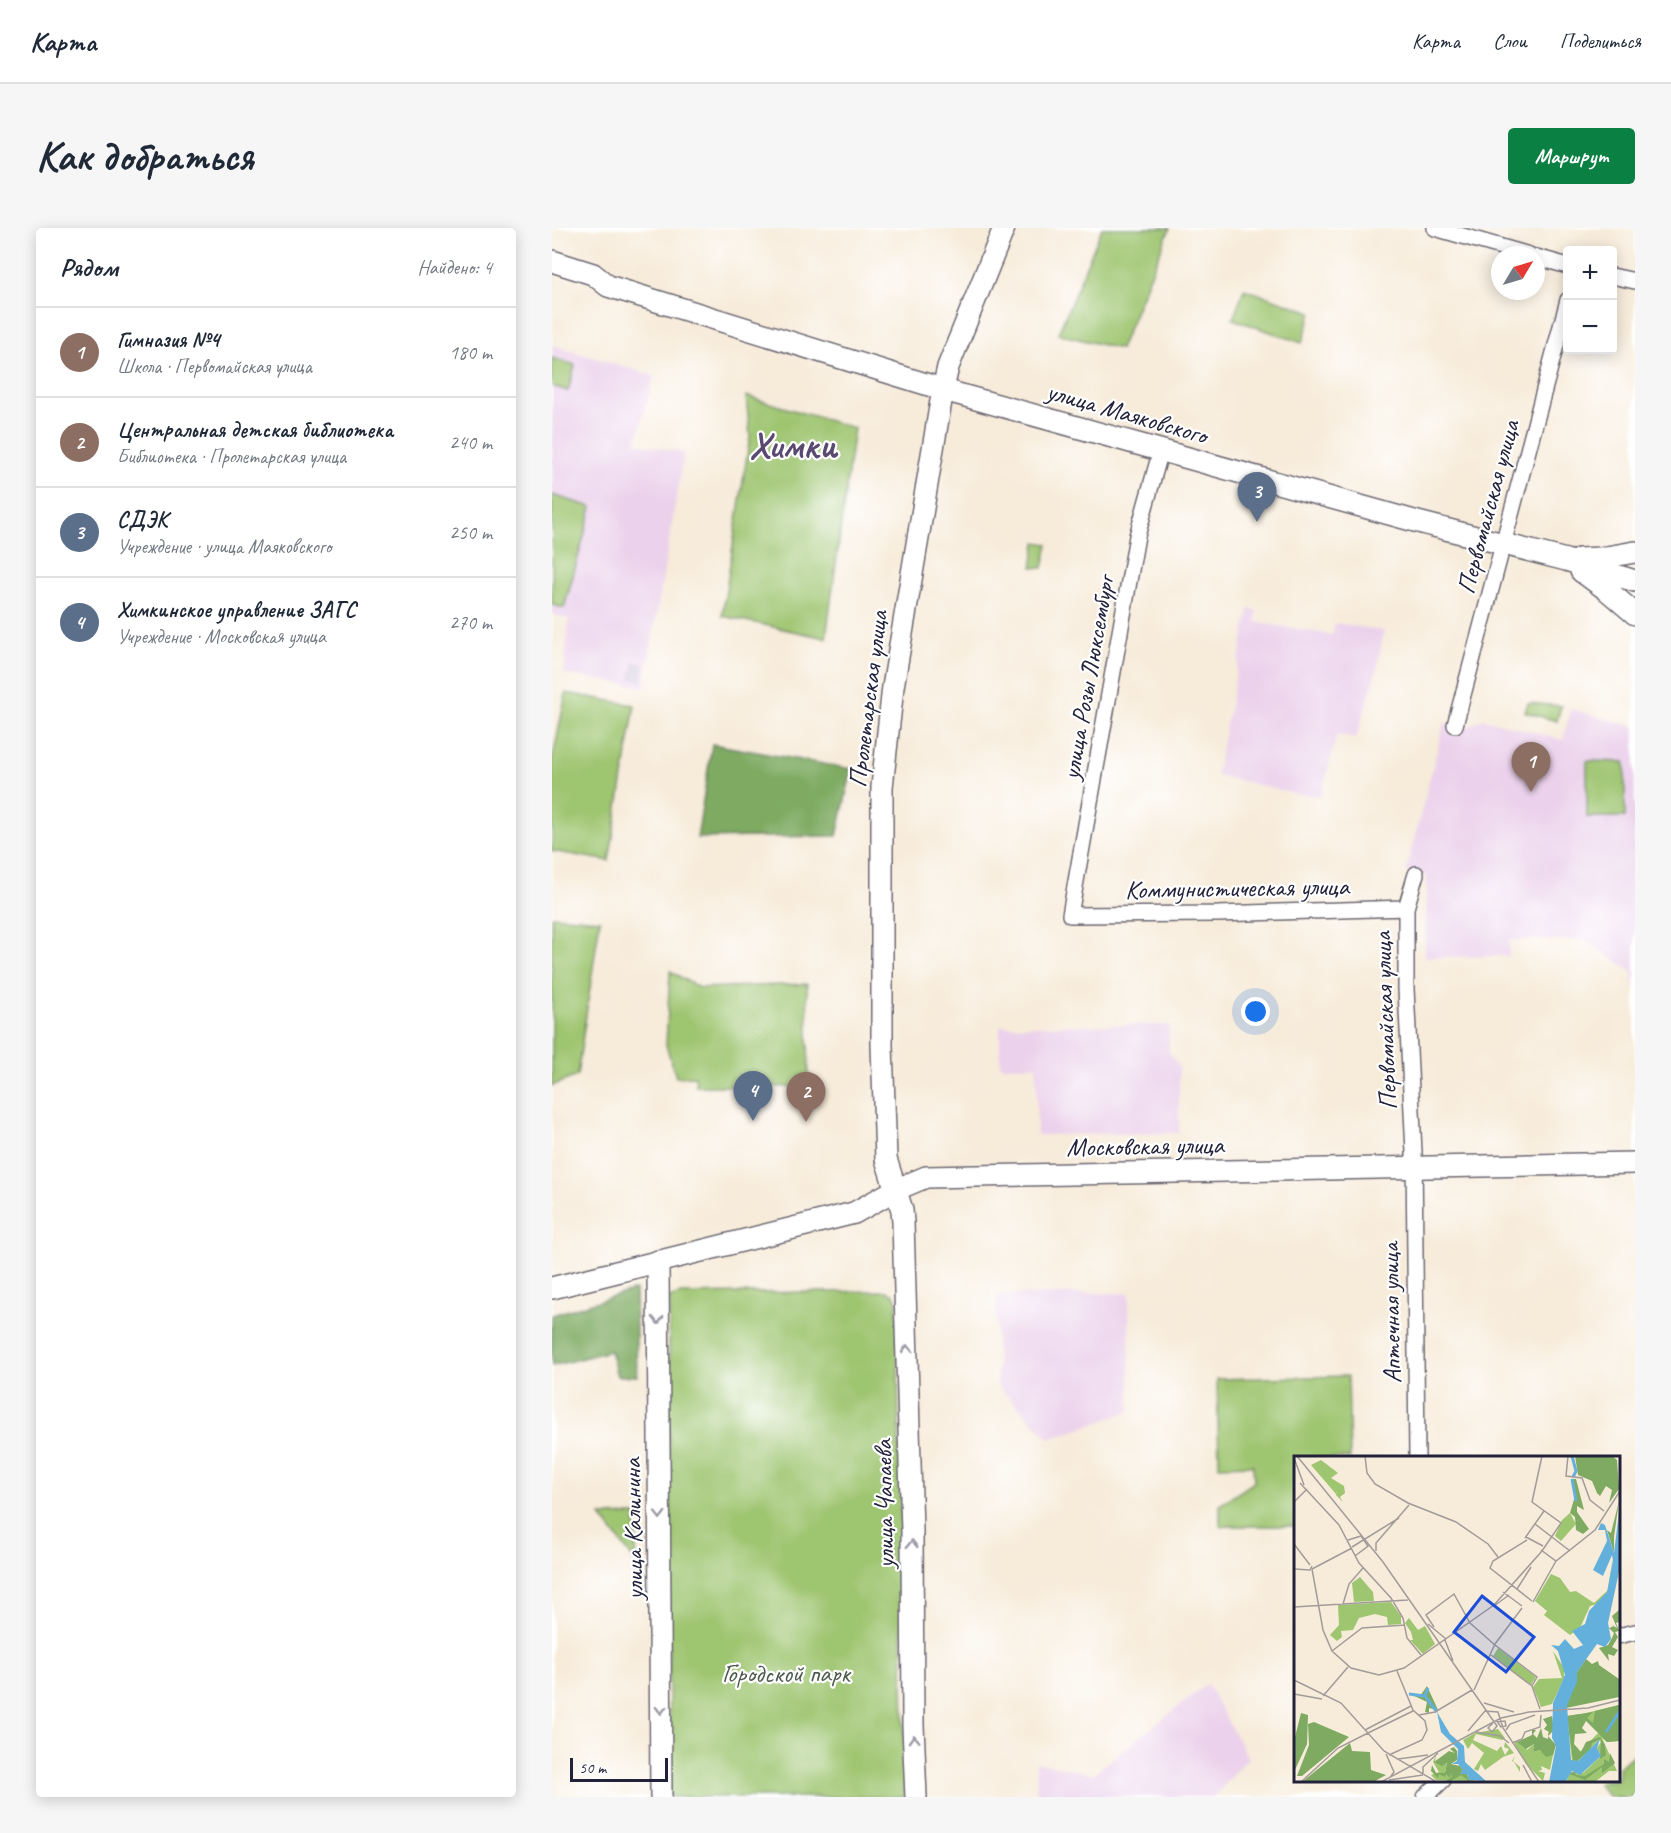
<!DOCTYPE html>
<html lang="ru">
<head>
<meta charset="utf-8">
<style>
	:root { --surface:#fff; --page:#f6f6f7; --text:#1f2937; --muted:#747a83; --line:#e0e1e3; --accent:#0b8043 }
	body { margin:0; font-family:Caveat,sans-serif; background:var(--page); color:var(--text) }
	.controls { position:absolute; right:18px; top:18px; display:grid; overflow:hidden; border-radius:6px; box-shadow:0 3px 15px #0003 }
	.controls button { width:54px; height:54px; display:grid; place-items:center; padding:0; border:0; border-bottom:2px solid var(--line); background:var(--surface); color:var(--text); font:30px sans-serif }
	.compass { position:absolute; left:939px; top:18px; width:54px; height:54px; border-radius:50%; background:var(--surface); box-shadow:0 3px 15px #0003; rotate:52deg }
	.scale { position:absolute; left:18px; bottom:15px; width:98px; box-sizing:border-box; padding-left:6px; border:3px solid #22223b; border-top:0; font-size:16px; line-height:21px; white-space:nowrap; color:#22223b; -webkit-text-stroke:4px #fff; paint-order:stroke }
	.you { position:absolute; left:704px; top:784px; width:21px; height:21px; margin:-15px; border:4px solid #fff; border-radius:50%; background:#1a73e8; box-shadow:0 0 0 9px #1a73e833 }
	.badge { display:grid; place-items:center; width:39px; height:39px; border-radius:50%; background:var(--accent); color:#fff; font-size:20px; font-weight:700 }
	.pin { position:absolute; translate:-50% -50px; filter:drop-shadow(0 2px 3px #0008) }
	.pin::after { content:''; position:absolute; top:32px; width:21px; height:18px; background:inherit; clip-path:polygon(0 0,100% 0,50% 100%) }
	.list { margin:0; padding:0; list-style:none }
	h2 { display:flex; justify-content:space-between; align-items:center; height:78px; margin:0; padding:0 24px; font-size:26px }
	h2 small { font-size:20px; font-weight:400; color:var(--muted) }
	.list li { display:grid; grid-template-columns:39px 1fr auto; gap:18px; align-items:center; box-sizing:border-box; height:90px; padding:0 24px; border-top:2px solid var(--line) }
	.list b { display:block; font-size:22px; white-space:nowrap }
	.list p { margin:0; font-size:20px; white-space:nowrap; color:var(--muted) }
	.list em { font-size:20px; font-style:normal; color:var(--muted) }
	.map { position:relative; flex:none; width:1083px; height:1569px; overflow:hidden; border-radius:6px }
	header { display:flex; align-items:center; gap:36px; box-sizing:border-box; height:84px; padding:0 30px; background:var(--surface); border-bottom:2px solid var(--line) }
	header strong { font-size:28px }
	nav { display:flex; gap:33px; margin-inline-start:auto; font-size:21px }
	.intro { display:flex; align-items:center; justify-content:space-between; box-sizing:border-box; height:144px; padding:0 36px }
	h1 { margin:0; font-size:42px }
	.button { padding:15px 27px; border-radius:6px; background:var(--accent); color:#fff; font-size:21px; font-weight:700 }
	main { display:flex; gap:36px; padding:0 36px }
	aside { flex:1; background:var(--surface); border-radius:6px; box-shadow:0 3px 15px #0003 }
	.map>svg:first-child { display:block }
	.built { fill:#ebd1eb }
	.industrial { fill:#cbbfd5 }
	.green { fill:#9ec570; stroke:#607456; stroke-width:1.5 }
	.forest { fill:#7eaa62; stroke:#50664e; stroke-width:1.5 }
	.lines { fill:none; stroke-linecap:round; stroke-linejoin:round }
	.street-casing { stroke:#6d6872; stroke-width:18 }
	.secondary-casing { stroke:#6d6872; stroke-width:24 }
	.street { stroke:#fff; stroke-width:15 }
	.secondary { stroke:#fff; stroke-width:21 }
	.oneway { stroke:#9c9ca7 }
	.labels { text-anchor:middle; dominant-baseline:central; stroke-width:4.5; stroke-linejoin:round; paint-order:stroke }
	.street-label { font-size:26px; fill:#22223b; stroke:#fff }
	.park-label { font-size:26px; fill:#4d5b4e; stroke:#fff }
	.town-label { font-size:38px; font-weight:bold; fill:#5a4a71; stroke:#fff }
	.inset-river { fill:none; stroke:#63b0dc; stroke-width:3 }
	.inset-road { fill:none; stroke:#a29b9a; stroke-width:1.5 }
	.view { fill:#1d4ed8; fill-opacity:0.15; stroke:#1d4ed8; stroke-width:3 }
	.inset-edge { fill:none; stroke:#22223b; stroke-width:3 }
</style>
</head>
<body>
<header>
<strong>Карта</strong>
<nav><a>Карта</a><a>Слои</a><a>Поделиться</a></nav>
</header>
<div class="intro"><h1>Как добраться</h1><a class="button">Маршрут</a></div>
<main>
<aside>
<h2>Рядом<small>Найдено: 4</small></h2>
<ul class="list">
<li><span class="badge" style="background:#8d6e63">1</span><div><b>Гимназия №4</b><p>Школа · Первомайская улица</p></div><em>180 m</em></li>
<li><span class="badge" style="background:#8d6e63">2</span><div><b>Центральная детская библиотека</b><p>Библиотека · Пролетарская улица</p></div><em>240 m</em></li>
<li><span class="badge" style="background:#5c6f8a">3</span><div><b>СДЭК</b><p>Учреждение · улица Маяковского</p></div><em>250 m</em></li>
<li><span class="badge" style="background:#5c6f8a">4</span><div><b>Химкинское управление ЗАГС</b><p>Учреждение · Московская улица</p></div><em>270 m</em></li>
</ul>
</aside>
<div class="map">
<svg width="1083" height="1569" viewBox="0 0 1083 1569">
	<rect width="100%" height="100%" fill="#fff"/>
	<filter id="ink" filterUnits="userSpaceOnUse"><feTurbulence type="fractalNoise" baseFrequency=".0167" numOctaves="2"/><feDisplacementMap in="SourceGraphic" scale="12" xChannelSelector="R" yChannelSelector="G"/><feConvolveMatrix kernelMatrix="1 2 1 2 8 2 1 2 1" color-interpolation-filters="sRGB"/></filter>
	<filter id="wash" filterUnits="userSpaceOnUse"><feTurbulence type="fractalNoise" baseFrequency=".008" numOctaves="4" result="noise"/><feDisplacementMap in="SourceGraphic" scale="24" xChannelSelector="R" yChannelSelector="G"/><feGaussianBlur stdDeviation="1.35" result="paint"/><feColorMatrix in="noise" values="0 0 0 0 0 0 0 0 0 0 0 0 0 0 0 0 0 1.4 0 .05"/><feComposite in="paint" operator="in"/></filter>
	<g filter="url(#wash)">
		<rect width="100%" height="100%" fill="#f7ebd9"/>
		<path class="built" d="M 0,117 L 102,148 L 84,215 L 132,225 L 92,459 L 12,446 L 17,391 L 0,386 Z
			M 697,381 L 705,383 L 704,394 L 780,407 L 783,395 L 832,403 L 825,441 L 804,511 L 785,506 L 769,568 L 744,566 L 664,547 Z
			M 1019,481 L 1083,499 L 1083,764 L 1080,743 L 1033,712 L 957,712 L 957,728 L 873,729 L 875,648 L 854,643 L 892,495 L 914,500 L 931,491 L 1011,512 Z
			M 617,797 L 617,824 L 627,839 L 627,905 L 485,907 L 484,838 L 448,838 L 448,798 Z
			M 577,1065 L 578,1183 L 498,1211 L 445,1157 L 444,1067 Z
			M 655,1456 L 696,1530 L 662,1569 L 485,1569 L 484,1534 L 541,1546 Z"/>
		<path class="industrial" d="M 82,434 L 93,436 L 90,453 L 78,451 Z"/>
		<path class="green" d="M 550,0 L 618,0 L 568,121 L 506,106 Z
			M 692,61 L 760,84 L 750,115 L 681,91 Z
			M 0,130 L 23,137 L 16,163 L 0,158 Z
			M 194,168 L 302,200 L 274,410 L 170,388 L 198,208 Z
			M 0,267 L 40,279 L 12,380 L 0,377 Z
			M 484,314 L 496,316 L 491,340 L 480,339 Z
			M 14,465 L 83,477 L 57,633 L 0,623 L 0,534 Z
			M 976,475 L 1009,478 L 1005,493 L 973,484 Z
			M 1035,533 L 1073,534 L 1073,589 L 1035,589 Z
			M 0,688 L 48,692 L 25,848 L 0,858 Z
			M 118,743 L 147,760 L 255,756 L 257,859 L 144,858 L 143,848 L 124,849 L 114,817 Z
			M 334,1063 L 342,1066 L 345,1074 L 353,1569 L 117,1569 L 117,1070 L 128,1066 Z
			M 796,1148 L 798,1230 L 744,1230 L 744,1298 L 668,1298 L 668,1277 L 702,1254 L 701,1237 L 667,1238 L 665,1151 Z
			M 84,1287 L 84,1335 L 49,1288 Z
			M 1083,1525 L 1083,1566 L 1080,1569 L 1057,1569 L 1046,1556 L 1051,1553 L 1066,1552 L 1067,1539 Z"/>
		<path class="forest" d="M 160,516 L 300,541 L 285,608 L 145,610 Z
			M 83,1062 L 85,1148 L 65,1148 L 58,1123 L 0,1138 L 0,1087 Z"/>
	</g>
	<g filter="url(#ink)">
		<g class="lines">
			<defs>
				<path id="street" d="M 883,0 L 977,27
					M 984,29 L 1016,38
					M 1060,48 L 1083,53
					M 609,222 L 585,308 L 518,687 L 666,686 L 854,680
					M 903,497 L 1016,72
					M 864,646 L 854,680 L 854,761 L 862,924 L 865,1230
					M 1066,1408 L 1083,1404
					M 873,1569 L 891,1552"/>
				<path id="secondary" d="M 0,33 L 41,46 L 56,58 L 406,166 L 866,294 L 1014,332 L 1083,353
					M 1027,331 L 1049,330 L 1083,324
					M 1029,343 L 1055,362 L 1083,386
					M 106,1033 L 109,1569
					M 0,1060 L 302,985 L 343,962 L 374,949 L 1083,935
					M 364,1569 L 361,1497 L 360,1303 L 351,994 L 350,982 L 334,931 L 330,818 L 330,559 L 341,459 L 391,161 L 396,139 L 452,0"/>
			</defs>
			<use href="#street" class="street-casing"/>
			<use href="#secondary" class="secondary-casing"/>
			<use href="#street" class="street"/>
			<use href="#secondary" class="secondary"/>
		</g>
		<defs><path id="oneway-chevron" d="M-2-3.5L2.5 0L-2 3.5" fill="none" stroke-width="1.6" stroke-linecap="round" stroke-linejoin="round" transform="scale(1.5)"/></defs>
		<g class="oneway">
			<use href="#oneway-chevron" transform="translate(106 1092) rotate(89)"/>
			<use href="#oneway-chevron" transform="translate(355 1121) rotate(-92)"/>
			<use href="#oneway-chevron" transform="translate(108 1287) rotate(89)"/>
			<use href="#oneway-chevron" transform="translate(360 1316) rotate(-90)"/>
			<use href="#oneway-chevron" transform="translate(109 1482) rotate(90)"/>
			<use href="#oneway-chevron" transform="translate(362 1511) rotate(-92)"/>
		</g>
	</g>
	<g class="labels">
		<g class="street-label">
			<text transform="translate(575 185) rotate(16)">улица Маяковского</text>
			<text transform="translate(936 279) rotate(-75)">Первомайская улица</text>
			<text transform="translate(536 450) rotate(-80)">улица Розы Люксембург</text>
			<text transform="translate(316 471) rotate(-83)">Пролетарская улица</text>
			<text transform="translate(685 660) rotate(-1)">Коммунистическая улица</text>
			<text transform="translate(833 793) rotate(-92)">Первомайская улица</text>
			<text transform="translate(593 918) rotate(-1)">Московская улица</text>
			<text transform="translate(839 1085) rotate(-91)">Аптечная улица</text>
			<text transform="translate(332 1276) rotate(-91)">улица Чапаева</text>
			<text transform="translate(81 1301) rotate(-91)">улица Калинина</text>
		</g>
		<g class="park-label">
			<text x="234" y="1445">Городской парк</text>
		</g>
		<g class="town-label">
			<text x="241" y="217">Химки</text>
		</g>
	</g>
	<g transform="translate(742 1228)">
		<rect width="326" height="326" fill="#f7ebd9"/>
		<path d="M 27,4 L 44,17 L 37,22 L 50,30 L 51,37 L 46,41 L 49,46 L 42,39 L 43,34 L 42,38 L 17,9 ZM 276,57 L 282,68 L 267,85 L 261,80 L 268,64 ZM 319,99 L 316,125 L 314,135 L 303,148 L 296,150 L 286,172 L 276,179 L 250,159 L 253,155 L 241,145 L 257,118 L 266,122 L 276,136 L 282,135 L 300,147 L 314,134 ZM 66,121 L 79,136 L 80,145 L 60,146 L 58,127 ZM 97,146 L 107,160 L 107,168 L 94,169 L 93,161 L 81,158 L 65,162 L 59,174 L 47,175 L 48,181 L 43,185 L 36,179 L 45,169 L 44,149 ZM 115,162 L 124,174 L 131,170 L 141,188 L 129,198 L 116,184 L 119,184 L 117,176 L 111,167 ZM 204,192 L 242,221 L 237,229 L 199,200 ZM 259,195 L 270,212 L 270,222 L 258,248 L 247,251 L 239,231 L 245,223 L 268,222 ZM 325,249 L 325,285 L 313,286 L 308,282 L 323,315 L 315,315 L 302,325 L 272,326 L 276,316 L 289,317 L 307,300 L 303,292 L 307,286 L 305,284 L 284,305 L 278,305 L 273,260 L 285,258 L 278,287 L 286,296 L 304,277 L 308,280 L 288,258 ZM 204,273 L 211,282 L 208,284 L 182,278 L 179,284 L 203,295 L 207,290 L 211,299 L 215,293 L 210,291 L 211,286 L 220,297 L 209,301 L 218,305 L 221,299 L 219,305 L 226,311 L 226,316 L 220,306 L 209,301 L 191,314 L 187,308 L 184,315 L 180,313 L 190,297 L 178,287 L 174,293 L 169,284 L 181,277 ZM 223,285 L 231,289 L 233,294 L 240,288 L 239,296 L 246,294 L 254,299 L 260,294 L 256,314 L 247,310 L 248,314 L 244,315 L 251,317 L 249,325 L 232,308 L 220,287 ZM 142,299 L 141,306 L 153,308 L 151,316 L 169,314 L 167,317 L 180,325 L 142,324 L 137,319 L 145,316 L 139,306 Z" fill="#9ec570"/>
		<path d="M 281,0 L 318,0 L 323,4 L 325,33 L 315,47 L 318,34 L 312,30 L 306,40 L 303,37 L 298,25 L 284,19 ZM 278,23 L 282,23 L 290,54 L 283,50 L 283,56 L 295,73 L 289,78 L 282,74 L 281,61 L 276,57 L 281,40 ZM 325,45 L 320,81 L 320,97 L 313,74 L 317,77 ZM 325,154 L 325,166 L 322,167 L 325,175 L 321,176 L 324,181 L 318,191 L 324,194 L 320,200 L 314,198 L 315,205 L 305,192 L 314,189 L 318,182 L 320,177 L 315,172 L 320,170 L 316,168 L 323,172 L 318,160 ZM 292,203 L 298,208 L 304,205 L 305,209 L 325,223 L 325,241 L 272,252 L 283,216 ZM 133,230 L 144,254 L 135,252 L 135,257 L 131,256 L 133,246 L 114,237 L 126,240 ZM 325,249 L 325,285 L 313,286 L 292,265 L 288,272 L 293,277 L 281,278 L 280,288 L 287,296 L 292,286 L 306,281 L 311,289 L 312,299 L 306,303 L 307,283 L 298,287 L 297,293 L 283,305 L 279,304 L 273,260 L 299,256 L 293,262 L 299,267 L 301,255 ZM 7,257 L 14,259 L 13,288 L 0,316 L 0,285 ZM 258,260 L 260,274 L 254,280 L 262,289 L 259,299 L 252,301 L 246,294 L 239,296 L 240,288 L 232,293 L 223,286 L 238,279 L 238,274 L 242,274 L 239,278 L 243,282 L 247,272 L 249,281 L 254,283 L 254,278 L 255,276 L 250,273 L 253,269 L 249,263 ZM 20,266 L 55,281 L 8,320 L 3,320 L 15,289 L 14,268 ZM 56,287 L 58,295 L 76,296 L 77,314 L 92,319 L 81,325 L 8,326 ZM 160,291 L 163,295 L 163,304 L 157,308 L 166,310 L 169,314 L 166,318 L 173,318 L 175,325 L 167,319 L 157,325 L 152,325 L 158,321 L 157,317 L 156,322 L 152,318 L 151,321 L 145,318 L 144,322 L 137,315 L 138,309 L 142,317 L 151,317 L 153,307 L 148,310 L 140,306 L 155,295 L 161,297 L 156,293 ZM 316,297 L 321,307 L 308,317 L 308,311 L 291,324 L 275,318 L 281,315 L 282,319 L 291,320 L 310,308 L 310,303 L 315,306 Z" fill="#7eaa62"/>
		<path d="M 325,56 L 325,116 L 314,167 L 317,183 L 311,191 L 303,188 L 283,216 L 283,226 L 273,249 L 277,304 L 284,305 L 306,283 L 303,292 L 307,300 L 286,319 L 278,315 L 272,325 L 255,326 L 262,290 L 258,282 L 259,247 L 271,219 L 264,195 L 257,189 L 265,190 L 271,183 L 280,193 L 289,189 L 278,175 L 291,168 L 295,155 L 313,136 L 319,104 L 318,99 L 309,120 L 299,114 L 313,85 L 311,74 L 304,74 L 307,67 L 311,69 L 320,97 ZM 143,256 L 156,278 L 170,290 L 171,306 L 192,325 L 175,324 L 173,318 L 166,318 L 169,314 L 164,308 L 158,308 L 163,305 L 164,293 L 147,276 Z" fill="#63b0dc"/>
		<path class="inset-river" d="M 278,0 L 282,15 L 279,21M 278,23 L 282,45M 115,238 L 131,240 L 134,232M 131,240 L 143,256M 267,250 L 276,229 L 271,220M 312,276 L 326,255M 264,326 L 269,300 L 267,258"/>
		<path class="inset-road" d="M 3,0 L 89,106 L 203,270 L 198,276 L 194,272 L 199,267M 71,0 L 73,17 L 81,28 L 114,47 L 162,66 L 194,88 L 204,101M 274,0 L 272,20 L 288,22 L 296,44 L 310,55M 0,2 L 10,29M 6,27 L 45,69 L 65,107 L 97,142 L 109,162 L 113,182 L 127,199M 0,46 L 13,33M 241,68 L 276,95M 232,81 L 249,90M 231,82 L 250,55M 54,84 L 67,80 L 74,90 L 61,100M 233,84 L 199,105 L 196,112 L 238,145M 0,88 L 16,109M 58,91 L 105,62M 247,94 L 262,105 L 301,74 L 326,35M 82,95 L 82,87 L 115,49M 248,95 L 267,67 L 238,46 L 248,0M 0,113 L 16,114 L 18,110M 18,113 L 29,174 L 38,195 L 57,212 L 85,219 L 110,212 L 200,149 L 248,95M 18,113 L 58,92M 223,133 L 237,111M 209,136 L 228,150M 239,146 L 262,105M 49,148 L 55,128 L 69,112M 200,150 L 215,139M 0,151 L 114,144M 134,168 L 152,183M 140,171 L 132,159 L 160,138 L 176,167 L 202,190M 151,184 L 159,205M 201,189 L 243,221 L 238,230M 38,195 L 68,172 L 111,169M 197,199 L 238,230 L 246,253M 0,224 L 47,247 L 90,295 L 141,325M 180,234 L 201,188 L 228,152M 0,238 L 28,243M 29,240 L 54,211M 0,247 L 0,273M 190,247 L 220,256M 125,259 L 141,256 L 178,234M 202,264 L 207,271 L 212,270 L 211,265 L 203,266M 71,274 L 117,250M 212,274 L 216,268 L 241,259M 174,275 L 191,255 L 204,256 L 209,272 L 245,326M 182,276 L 206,280 L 215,287M 74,277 L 119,255M 218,287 L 228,283 L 231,276 L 246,271 L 247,259M 92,298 L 100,316 L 97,320M 95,299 L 128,284 L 133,274 L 131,265 L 119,254 L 103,215M 104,303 L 134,299M 229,309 L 238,326M 129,317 L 129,311 L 144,297M 95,324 L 129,319M 7,326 L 44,292 L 74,277M 87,326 L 207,262 L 235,256 L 294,252 L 326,244"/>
		<path class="view" d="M 188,140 L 240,181 L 212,216 L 160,176 Z"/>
		<rect width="326" height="326" class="inset-edge"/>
	</g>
</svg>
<div class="controls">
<button>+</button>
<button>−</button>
</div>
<svg class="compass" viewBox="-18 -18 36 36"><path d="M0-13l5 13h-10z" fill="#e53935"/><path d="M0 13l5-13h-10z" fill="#747a83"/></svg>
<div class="scale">50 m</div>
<div class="you"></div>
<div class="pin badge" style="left:979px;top:564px;background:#8d6e63">1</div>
<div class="pin badge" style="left:254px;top:894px;background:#8d6e63">2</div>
<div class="pin badge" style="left:705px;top:294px;background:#5c6f8a">3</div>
<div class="pin badge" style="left:201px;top:893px;background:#5c6f8a">4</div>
</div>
</main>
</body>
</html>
